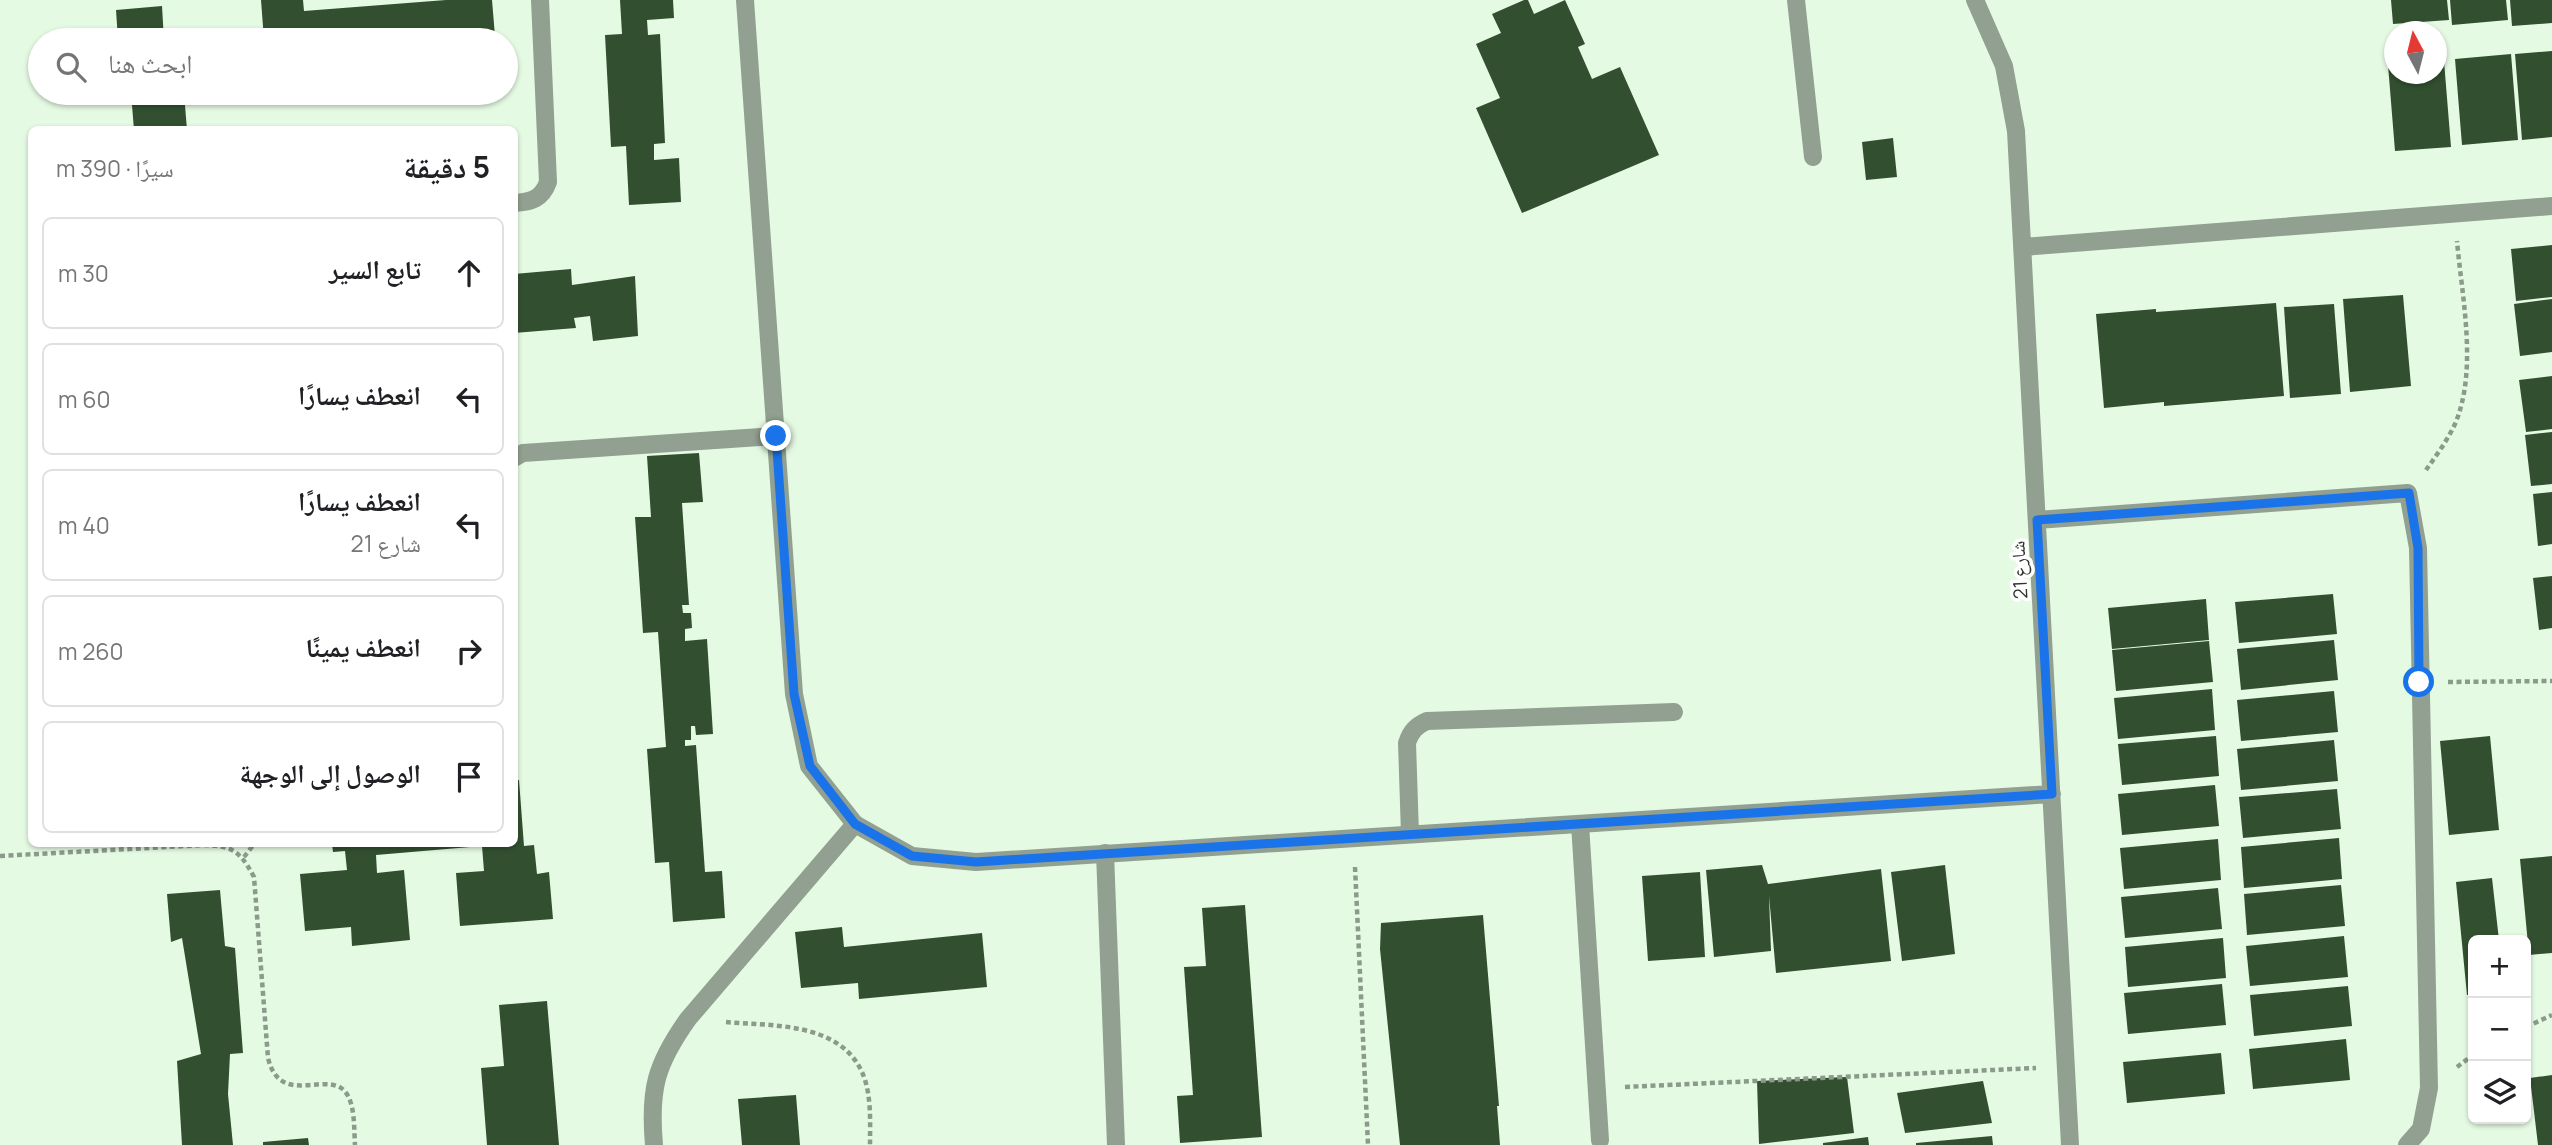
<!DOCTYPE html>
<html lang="ar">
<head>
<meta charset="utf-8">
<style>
	:root { --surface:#fff; --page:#f2f2f2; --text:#202124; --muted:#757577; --line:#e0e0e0 }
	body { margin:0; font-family:Manrope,"Noto Naskh Arabic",sans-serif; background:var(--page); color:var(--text); direction:rtl }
	.controls { position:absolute; right:21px; bottom:21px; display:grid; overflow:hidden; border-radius:10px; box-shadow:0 2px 5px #0004 }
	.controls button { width:63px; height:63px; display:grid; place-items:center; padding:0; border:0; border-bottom:2px solid var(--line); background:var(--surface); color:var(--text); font:35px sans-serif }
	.compass { position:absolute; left:2384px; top:21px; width:63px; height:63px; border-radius:50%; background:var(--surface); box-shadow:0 2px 5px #0004; rotate:353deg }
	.stop { position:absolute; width:21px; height:21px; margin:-16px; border:5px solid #1a73e8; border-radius:50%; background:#fff }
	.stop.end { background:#1a73e8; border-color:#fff; box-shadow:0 2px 7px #0008 }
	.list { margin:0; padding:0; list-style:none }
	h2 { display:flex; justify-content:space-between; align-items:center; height:91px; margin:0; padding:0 28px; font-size:30px }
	h2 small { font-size:23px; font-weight:400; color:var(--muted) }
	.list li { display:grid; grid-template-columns:46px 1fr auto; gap:21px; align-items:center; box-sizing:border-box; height:112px; margin:0 14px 14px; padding:0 14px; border:2px solid var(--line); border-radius:10px }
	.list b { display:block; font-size:26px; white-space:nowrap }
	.list p { margin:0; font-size:23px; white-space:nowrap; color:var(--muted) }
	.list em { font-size:23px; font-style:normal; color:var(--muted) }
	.icon { flex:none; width:38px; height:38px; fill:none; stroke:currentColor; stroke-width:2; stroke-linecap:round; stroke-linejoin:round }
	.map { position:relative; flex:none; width:2552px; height:1145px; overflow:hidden; direction:ltr }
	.search { position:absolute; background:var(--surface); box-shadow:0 2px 5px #0004; left:28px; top:28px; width:490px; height:77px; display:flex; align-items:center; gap:18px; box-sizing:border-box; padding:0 24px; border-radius:38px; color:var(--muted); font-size:26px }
	.panel { position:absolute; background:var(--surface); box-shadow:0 2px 5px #0004; left:28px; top:126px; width:490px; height:721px; border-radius:10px; direction:rtl }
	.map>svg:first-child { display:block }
	.building { fill:#325030 }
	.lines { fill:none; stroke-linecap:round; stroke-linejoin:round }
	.path { stroke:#8b9a8a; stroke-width:4.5; stroke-dasharray:5 3.5; stroke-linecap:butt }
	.service { stroke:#91a090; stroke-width:18 }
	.minor { stroke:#91a090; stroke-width:18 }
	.route { stroke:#1a73e8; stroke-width:9 }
	.labels { text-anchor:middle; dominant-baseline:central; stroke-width:7; stroke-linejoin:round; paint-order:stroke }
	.street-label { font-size:19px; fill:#2d362d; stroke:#fff }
</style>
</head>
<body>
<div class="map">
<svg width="2552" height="1145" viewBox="0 0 2552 1145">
	<rect width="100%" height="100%" fill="#e5fae3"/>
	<path class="building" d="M 261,0 L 303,0 L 304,11 L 446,0 L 492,0 L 495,36 L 447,40 L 264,40 Z
		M 620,0 L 673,0 L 674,18 L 647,20 L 648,35 L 660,34 L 665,143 L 654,144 L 654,160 L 679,158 L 681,202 L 629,205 L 626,146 L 611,147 L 605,35 L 622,34 Z
		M 1524,0 L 1528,0 L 1534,14 L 1565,0 L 1585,44 L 1578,47 L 1592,79 L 1620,67 L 1659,155 L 1522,213 L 1476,108 L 1500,98 L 1476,44 L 1501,33 L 1492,14 Z
		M 2391,0 L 2447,0 L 2449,20 L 2393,24 Z
		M 2450,0 L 2506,0 L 2508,20 L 2452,25 Z
		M 2510,0 L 2552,0 L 2552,23 L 2512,26 Z
		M 162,6 L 164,40 L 118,40 L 116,10 Z
		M 2552,51 L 2552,137 L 2522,140 L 2515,54 Z
		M 2511,54 L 2518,140 L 2462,145 L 2455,59 Z
		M 2444,61 L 2451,147 L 2395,151 L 2388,65 L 2394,65 L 2394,74 L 2436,74 L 2436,62 Z
		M 131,93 L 184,93 L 187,130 L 134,130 Z
		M 1893,138 L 1897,177 L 1866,180 L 1862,142 Z
		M 2552,245 L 2552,297 L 2516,301 L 2511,249 Z
		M 571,269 L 572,285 L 635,276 L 638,336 L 593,341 L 590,316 L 574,318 L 576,328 L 514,333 L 514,274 Z
		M 2403,295 L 2411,386 L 2350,392 L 2343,299 Z
		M 2552,299 L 2552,352 L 2520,356 L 2514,304 Z
		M 2276,303 L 2284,396 L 2164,406 L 2164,402 L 2104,408 L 2096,314 L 2156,309 L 2156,312 Z
		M 2334,304 L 2341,394 L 2290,398 L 2284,307 Z
		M 2552,376 L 2552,429 L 2526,432 L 2519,380 Z
		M 2552,432 L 2552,484 L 2531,486 L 2525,435 Z
		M 699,453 L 703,502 L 682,503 L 689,605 L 682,605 L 683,613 L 691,613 L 692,628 L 685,629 L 685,641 L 707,639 L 713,734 L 696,735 L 695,726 L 691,726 L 691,740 L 685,740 L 685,746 L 696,745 L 705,872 L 722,871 L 725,918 L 673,922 L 669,862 L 655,863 L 647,749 L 666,747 L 658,632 L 643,633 L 635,517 L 651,517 L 647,456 Z
		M 2552,492 L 2552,544 L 2538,546 L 2533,494 Z
		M 2552,576 L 2552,628 L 2539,630 L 2533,578 Z
		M 2333,594 L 2337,634 L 2239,643 L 2235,602 Z
		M 2206,599 L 2209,640 L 2112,649 L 2108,608 Z
		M 2334,640 L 2338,680 L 2241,690 L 2237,649 Z
		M 2209,641 L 2213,682 L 2116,691 L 2112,650 Z
		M 2212,689 L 2215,730 L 2118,739 L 2114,698 Z
		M 2334,691 L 2338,732 L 2241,741 L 2237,700 Z
		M 2216,736 L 2219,776 L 2122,785 L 2118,744 Z
		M 2490,736 L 2499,830 L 2449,835 L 2440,741 Z
		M 2334,740 L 2338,781 L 2241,790 L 2237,749 Z
		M 514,780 L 519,780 L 524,846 L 534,845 L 537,874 L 549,872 L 553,919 L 460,926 L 456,873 L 484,871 L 482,846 L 376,855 L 377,873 L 404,870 L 410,940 L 352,946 L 351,927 L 305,931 L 300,874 L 347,870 L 345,851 L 333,852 L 332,844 L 514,844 Z
		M 2215,785 L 2219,826 L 2122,835 L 2118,794 Z
		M 2337,789 L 2341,829 L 2243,838 L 2239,797 Z
		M 2339,838 L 2342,879 L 2244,888 L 2241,847 Z
		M 2218,839 L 2221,880 L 2124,889 L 2120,848 Z
		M 2552,856 L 2552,953 L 2529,955 L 2520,859 Z
		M 1762,865 L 1768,884 L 1881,869 L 1891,961 L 1776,973 L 1769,896 L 1771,951 L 1714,957 L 1706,870 Z
		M 1945,865 L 1955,954 L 1902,961 L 1891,872 Z
		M 1700,872 L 1705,957 L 1648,961 L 1642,876 Z
		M 2492,878 L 2499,940 L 2473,940 L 2473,995 L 2467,995 L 2456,882 Z
		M 2341,885 L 2345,926 L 2247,935 L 2244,894 Z
		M 2218,888 L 2222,929 L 2125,938 L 2121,897 Z
		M 220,890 L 225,946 L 235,948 L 243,1053 L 230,1054 L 228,1094 L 233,1145 L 182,1145 L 177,1061 L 201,1054 L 182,938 L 171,942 L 167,894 Z
		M 1245,905 L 1262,1137 L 1180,1143 L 1177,1096 L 1193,1095 L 1184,967 L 1206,966 L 1202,908 Z
		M 1483,915 L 1499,1106 L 1497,1106 L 1500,1145 L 1400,1145 L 1380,949 L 1381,923 Z
		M 842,927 L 844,947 L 982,933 L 987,987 L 859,999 L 858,983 L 801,988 L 795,932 Z
		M 2344,936 L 2348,977 L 2250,986 L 2246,946 Z
		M 2223,938 L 2226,978 L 2128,987 L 2125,947 Z
		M 2222,984 L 2226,1025 L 2128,1034 L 2124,993 Z
		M 2348,986 L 2352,1026 L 2254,1036 L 2250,995 Z
		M 547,1001 L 559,1145 L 487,1145 L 481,1068 L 504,1066 L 499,1005 Z
		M 2346,1039 L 2350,1080 L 2253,1089 L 2249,1049 Z
		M 2221,1053 L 2225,1094 L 2127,1103 L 2123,1062 Z
		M 2552,1075 L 2552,1145 L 2538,1145 L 2530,1078 Z
		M 1847,1077 L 1854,1133 L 1759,1144 L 1757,1081 Z
		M 1983,1081 L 1992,1123 L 1905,1133 L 1897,1093 Z
		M 796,1095 L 800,1145 L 742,1145 L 738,1099 Z
		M 1992,1136 L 1993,1145 L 1916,1145 L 1916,1143 Z
		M 1868,1137 L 1869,1145 L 1823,1145 L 1823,1143 Z
		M 308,1138 L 309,1145 L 263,1145 L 263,1142 Z"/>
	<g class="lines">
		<path class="path" d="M 2426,470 C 2436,456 2447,441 2455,424 C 2478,370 2462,298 2457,241
			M 2448,682 L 2552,681
			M 0,856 L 204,845 C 233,846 240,851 254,877 L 268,1058 C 281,1111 332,1065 348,1096 C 355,1109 354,1130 355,1145
			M 244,857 L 254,844
			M 1355,867 L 1368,1145
			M 726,1022 C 772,1026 837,1022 861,1070 C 872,1092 870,1122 870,1145
			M 2526,1027 L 2552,1015
			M 2457,1067 L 2473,1055
			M 1625,1087 L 2036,1068"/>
		<path class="service" d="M 1796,0 L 1813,157
			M 514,203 C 531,202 542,199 548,182 L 540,0
			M 514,458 L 523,453 L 776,436
			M 1580,824 L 1600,1140
			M 1410,834 L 1407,743 C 1411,731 1416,726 1427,721 L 1674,712
			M 1105,853 L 1116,1145
			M 654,1145 C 649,1089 656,1064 688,1019 L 855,824"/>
		<path class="minor" d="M 745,0 L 794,694 L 809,766 L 855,824 L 912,856 L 976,862 L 2052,794
			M 1975,0 L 2004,66 L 2016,131 L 2070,1145
			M 2023,247 L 2552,206
			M 2037,520 L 2408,493 L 2418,548 L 2429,1088 L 2421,1129 L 2407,1145"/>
	</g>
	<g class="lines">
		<path class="route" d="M 776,436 L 794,694 L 810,766 L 855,824 L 912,856 L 976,862 L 2052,794 L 2037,520 L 2409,493 L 2418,548 L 2419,682"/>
	</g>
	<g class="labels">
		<g class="street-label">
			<text transform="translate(2019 570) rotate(-93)">شارع 21</text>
		</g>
	</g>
</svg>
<div class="controls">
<button>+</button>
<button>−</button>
<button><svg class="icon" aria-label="layers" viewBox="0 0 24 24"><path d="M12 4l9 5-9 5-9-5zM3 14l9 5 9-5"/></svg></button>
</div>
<svg class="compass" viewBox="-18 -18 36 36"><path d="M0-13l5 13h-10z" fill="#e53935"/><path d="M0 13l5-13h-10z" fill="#757577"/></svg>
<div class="stop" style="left:2419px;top:682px"></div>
<div class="stop end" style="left:776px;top:436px"></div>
<div class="search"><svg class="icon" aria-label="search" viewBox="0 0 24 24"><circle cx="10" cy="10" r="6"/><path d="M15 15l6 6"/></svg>ابحث هنا</div>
<section class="panel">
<h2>5 دقيقة<small>سيرًا · 390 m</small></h2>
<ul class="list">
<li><svg class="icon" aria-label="ahead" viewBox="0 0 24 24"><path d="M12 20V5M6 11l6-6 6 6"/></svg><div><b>تابع السير</b></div><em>30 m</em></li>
<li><svg class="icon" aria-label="left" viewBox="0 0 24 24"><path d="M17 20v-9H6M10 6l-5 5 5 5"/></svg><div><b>انعطف يسارًا</b></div><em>60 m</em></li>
<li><svg class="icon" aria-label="left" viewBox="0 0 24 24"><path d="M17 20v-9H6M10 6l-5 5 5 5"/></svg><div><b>انعطف يسارًا</b><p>شارع 21</p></div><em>40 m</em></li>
<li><svg class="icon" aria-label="right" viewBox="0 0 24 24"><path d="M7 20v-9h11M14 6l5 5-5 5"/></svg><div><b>انعطف يمينًا</b></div><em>260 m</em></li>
<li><svg class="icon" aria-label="arrive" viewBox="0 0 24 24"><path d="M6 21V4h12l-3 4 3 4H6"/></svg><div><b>الوصول إلى الوجهة</b></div></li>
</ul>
</section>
</div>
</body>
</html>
